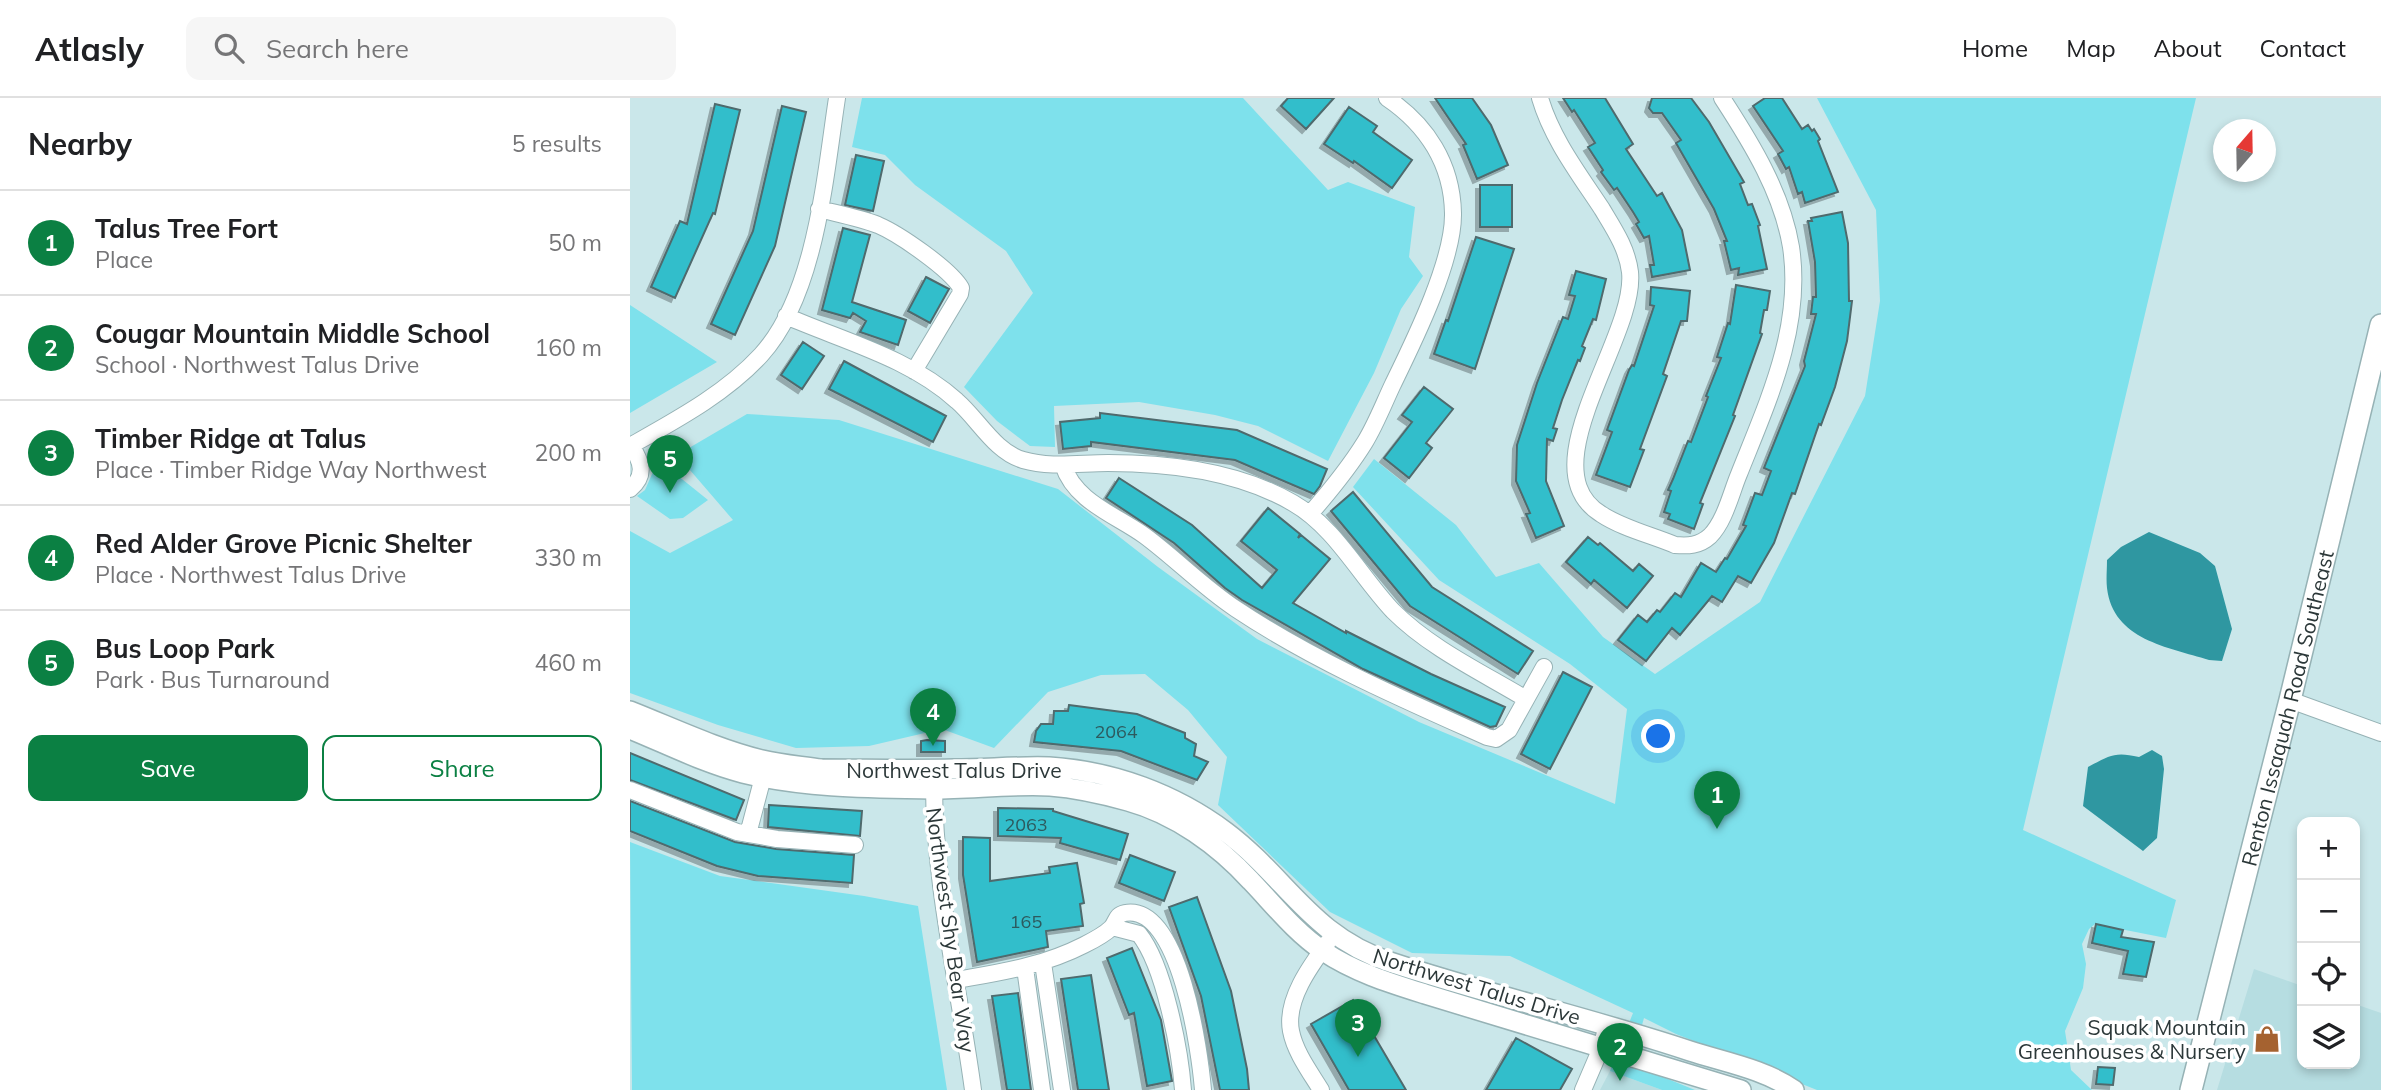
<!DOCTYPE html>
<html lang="en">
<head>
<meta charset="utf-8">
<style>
	:root { --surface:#fff; --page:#f6f6f6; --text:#202124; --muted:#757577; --line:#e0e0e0; --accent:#0b8043 }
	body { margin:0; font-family:Mulish,sans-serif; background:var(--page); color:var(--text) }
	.controls { position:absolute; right:21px; bottom:21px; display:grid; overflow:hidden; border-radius:14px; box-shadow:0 4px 10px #0003 }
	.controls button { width:63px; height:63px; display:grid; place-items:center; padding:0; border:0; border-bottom:2px solid var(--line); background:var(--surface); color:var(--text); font:35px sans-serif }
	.compass { position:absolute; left:1583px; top:21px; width:63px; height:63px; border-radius:50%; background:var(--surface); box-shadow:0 4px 10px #0003; rotate:20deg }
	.you { position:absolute; left:1029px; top:639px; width:24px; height:24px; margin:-18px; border:5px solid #fff; border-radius:50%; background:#1a73e8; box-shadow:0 0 0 10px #1a73e833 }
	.badge { display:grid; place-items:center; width:46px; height:46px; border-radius:50%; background:var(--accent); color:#fff; font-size:23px; font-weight:700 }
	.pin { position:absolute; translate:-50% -58px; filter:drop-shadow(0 2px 4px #0008) }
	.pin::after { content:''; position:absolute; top:37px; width:24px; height:21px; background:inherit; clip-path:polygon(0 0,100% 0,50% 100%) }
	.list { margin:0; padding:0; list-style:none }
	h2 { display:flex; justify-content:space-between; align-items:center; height:91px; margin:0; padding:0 28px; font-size:30px }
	h2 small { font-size:23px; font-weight:400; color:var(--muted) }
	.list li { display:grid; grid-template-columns:46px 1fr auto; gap:21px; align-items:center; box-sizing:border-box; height:105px; padding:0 28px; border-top:2px solid var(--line) }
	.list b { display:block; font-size:26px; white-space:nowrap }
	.list p { margin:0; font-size:23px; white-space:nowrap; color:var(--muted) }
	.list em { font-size:23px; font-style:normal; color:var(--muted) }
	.actions { display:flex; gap:14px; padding:21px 28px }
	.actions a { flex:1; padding:16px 0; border:2px solid var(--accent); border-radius:14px; text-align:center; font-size:24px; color:var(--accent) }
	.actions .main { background:var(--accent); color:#fff }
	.icon { flex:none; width:38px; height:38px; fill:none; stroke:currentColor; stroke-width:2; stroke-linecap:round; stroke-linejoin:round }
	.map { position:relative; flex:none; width:1751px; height:992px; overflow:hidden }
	header { display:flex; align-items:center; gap:42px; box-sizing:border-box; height:98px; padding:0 35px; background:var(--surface); border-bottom:2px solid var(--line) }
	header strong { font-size:33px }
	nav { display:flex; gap:38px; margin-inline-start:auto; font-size:24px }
	.search { width:490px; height:63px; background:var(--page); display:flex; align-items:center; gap:18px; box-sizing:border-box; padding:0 24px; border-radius:14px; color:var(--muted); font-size:26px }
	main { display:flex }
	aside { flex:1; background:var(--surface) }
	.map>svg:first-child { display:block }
	.built { fill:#b6dde1 }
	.green { fill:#7ee1ec }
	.water { fill:#2f97a1 }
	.building { fill:#30becb; stroke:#4f6a6d; stroke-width:2; filter:url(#shadow) }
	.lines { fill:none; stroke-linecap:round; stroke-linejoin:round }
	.minor-casing { stroke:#96b2b5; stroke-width:18 }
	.tertiary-casing { stroke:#96b2b5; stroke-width:22 }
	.secondary-casing { stroke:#96b2b5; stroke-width:24 }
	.minor { stroke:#fff; stroke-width:16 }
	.tertiary { stroke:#fff; stroke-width:19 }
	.secondary { stroke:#fff; stroke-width:21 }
	.labels { text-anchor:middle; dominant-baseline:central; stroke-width:7; stroke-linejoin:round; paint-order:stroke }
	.number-label { font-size:18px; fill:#2d5a5e }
	.street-label { font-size:21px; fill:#2c3839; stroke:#fff }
	.poi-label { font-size:21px; fill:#2c3839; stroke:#fff; text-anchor:end }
</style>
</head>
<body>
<header>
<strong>Atlasly</strong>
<div class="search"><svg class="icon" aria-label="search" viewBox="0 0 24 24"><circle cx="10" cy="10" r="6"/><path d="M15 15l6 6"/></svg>Search here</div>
<nav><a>Home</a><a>Map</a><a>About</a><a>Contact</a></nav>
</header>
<main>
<aside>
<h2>Nearby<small>5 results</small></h2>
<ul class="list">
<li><span class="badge">1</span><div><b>Talus Tree Fort</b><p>Place</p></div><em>50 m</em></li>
<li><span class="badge">2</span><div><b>Cougar Mountain Middle School</b><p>School · Northwest Talus Drive</p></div><em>160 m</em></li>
<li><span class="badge">3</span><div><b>Timber Ridge at Talus</b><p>Place · Timber Ridge Way Northwest</p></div><em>200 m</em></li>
<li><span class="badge">4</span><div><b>Red Alder Grove Picnic Shelter</b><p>Place · Northwest Talus Drive</p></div><em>330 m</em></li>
<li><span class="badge">5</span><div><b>Bus Loop Park</b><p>Park · Bus Turnaround</p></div><em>460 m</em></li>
</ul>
<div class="actions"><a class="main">Save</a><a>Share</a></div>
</aside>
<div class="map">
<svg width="1751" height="992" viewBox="0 0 1751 992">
	<defs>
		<filter id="shadow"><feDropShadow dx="-4" dy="4" stdDeviation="0" flood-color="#0004"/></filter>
	</defs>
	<rect width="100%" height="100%" fill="#cae7ea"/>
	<path class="built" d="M 1624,871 L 1672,888 L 1672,966 L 1725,966 L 1725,906 L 1751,915 L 1751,992 L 1587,992 Z
		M 980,973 L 1032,992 L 970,992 Z"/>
	<path class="green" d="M 232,0 L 613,0 L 698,92 L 718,84 L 785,109 L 779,159 L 793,178 L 771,211 L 744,275 L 698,363 L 628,328 L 585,317 L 509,304 L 424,308 L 425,349 L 400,348 L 367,323 L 334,289 L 403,195 L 376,153 L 285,87 L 255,57 L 222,49 Z
		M 1187,0 L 1566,0 L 1393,732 L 1546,802 L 1536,840 L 1465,826 L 1459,831 L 1452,846 L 1456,866 L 1453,890 L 1435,933 L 1441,972 L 1462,992 L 1187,992 L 1046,936 L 1014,920 L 1001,966 L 1065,992 L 1032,992 L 980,973 L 1003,915 L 880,858 L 782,855 L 700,814 L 588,707 L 597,659 L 558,612 L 515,576 L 471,577 L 418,594 L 364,650 L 312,631 L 239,648 L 166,650 L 88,627 L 0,595 L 0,433 L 40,455 L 103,422 L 47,357 L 117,316 L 209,322 L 428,391 L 528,469 L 627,541 L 789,624 L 985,706 L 997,611 L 940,566 L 809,482 L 723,389 L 744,361 L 826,427 L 866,479 L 909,465 L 973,539 L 1025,576 L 1130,504 L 1235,298 L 1250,203 L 1246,112 Z
		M 0,207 L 87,264 L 0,315 Z
		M 26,367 L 37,369 L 78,402 L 53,420 L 40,421 L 7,398 L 15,392 Z
		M 0,744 L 90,778 L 234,798 L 288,808 L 317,992 L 2,992 Z"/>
	<path class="water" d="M 1519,434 L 1570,455 L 1585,468 L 1602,531 L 1592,563 L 1579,562 C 1538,549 1483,542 1477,490 C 1476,481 1477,472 1477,462 L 1491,449 Z
		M 1522,652 L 1532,658 L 1534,671 L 1527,740 L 1513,753 L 1453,708 L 1458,669 C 1479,658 1484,653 1509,659 Z"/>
	<path class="building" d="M 658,0 L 704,0 L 676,31 L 651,8 Z
		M 805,0 L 842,0 L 861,27 L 878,67 L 847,81 L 833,47 L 836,46 Z
		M 933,0 L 975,0 L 1003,46 L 996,51 L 1027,98 L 1032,95 L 1052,132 L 1060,172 L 1022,179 L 1020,167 L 1024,167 L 1019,138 L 1014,140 L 1006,126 L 1009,124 L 1003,114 L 987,90 L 984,92 L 971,74 L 973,72 L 958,49 L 965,45 L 944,12 L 942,14 Z
		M 1022,0 L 1061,0 L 1079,24 L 1114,84 L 1110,86 L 1118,107 L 1122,106 L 1130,127 L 1128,128 L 1137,171 L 1108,177 L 1109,170 L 1101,172 L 1094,143 L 1097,143 L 1084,111 L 1046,45 L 1051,42 L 1032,15 L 1023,15 L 1019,10 Z
		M 1135,0 L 1152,0 L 1172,31 L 1178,27 L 1182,33 L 1184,31 L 1190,41 L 1188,43 L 1208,94 L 1175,105 L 1172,94 L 1168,96 L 1159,69 L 1156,71 L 1148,56 L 1153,53 L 1123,8 Z
		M 85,6 L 110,12 L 85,116 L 83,115 L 45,200 L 21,189 L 50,123 L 57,126 Z
		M 152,8 L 176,14 L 145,148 L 105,237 L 81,226 L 123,133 Z
		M 719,9 L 747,28 L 743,34 L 782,62 L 762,90 L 724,63 L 723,65 L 694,46 Z
		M 226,57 L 254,63 L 243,113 L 215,107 Z
		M 850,87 L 882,87 L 882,129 L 850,129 Z
		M 1212,114 L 1218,145 L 1219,203 L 1222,203 L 1217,243 L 1205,289 L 1191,327 L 1189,326 L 1165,396 L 1162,395 L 1144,445 L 1121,485 L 1108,478 L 1092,504 L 1082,498 L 1050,537 L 1042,530 L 1016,563 L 988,542 L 1008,517 L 1017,524 L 1027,512 L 1030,514 L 1045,495 L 1051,499 L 1071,465 L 1086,474 L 1095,460 L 1097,461 L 1116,428 L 1113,427 L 1125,395 L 1132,397 L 1141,373 L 1134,370 L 1175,268 L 1174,263 L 1186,216 L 1181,216 L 1183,199 L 1186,199 L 1185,164 L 1178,123 L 1182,123 L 1181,120 Z
		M 213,130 L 240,137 L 222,204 L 276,222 L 268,247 L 230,234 L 236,223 L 223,215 L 220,220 L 192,212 Z
		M 846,139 L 884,151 L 845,271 L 804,256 L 816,222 L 818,223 Z
		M 946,173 L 976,181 L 966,222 L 963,221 L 952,248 L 955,250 L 950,263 L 948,262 L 932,302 L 923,330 L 927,331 L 923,343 L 917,341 L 916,383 L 934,428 L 906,440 L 896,416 L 900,415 L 886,383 L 887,347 L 907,285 L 933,219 L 938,221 L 945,198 L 939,197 Z
		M 296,179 L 319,191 L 300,225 L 278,213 Z
		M 1106,187 L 1140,193 L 1137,212 L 1134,212 L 1130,235 L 1132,236 L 1103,317 L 1105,318 L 1070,405 L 1073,406 L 1064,431 L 1038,421 L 1040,416 L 1034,414 L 1041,393 L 1038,392 L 1043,381 L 1058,343 L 1061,344 L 1078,299 L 1076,298 L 1091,260 L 1087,259 L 1098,225 L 1100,226 Z
		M 1021,189 L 1060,193 L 1057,223 L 1051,223 L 1033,276 L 1037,278 L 1010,351 L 1014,352 L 1000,389 L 966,377 L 982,334 L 977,332 L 999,272 L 1002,267 L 1004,268 L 1024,208 L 1020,207 Z
		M 173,244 L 194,258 L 172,291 L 151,277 Z
		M 214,263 L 316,318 L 303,344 L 199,291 Z
		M 794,289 L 823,311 L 796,345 L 802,350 L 779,380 L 754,360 L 782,324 L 772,317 Z
		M 470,315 L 607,332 L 697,371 L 690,388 L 684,396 L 605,362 L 461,344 L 461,348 L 433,351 L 430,324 L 470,320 Z
		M 489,380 L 562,427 L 632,490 L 647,472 L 611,443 L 638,410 L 670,436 L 668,440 L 671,437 L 700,461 L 663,505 L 716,535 L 716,533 L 801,576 L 875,609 L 866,628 L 860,629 L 733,571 L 612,502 L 595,490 L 544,445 L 476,400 Z
		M 723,394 L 802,489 L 903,553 L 888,576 L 780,508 L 701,413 Z
		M 958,439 L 968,447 L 970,445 L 1003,473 L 1009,466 L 1023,478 L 997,510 L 964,482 L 961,486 L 936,464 Z
		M 933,574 L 962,589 L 920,671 L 891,656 Z
		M 439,607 L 507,616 L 555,635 L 555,640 L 566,646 L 564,658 L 578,664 L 567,682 L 491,653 L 404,644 L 406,633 L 411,626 L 423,626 L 424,613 L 438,613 Z
		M 297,642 L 315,643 L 315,654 L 291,654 L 291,643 Z
		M 0,655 L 114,702 L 106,722 L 0,682 Z
		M 0,703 L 105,744 L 146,751 L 224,757 L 222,785 L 128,778 L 87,768 L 0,733 Z
		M 139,707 L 232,713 L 230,738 L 138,729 Z
		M 368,710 L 423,711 L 423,713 L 498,736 L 490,762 L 430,745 L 431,740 L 368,738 Z
		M 333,739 L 360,740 L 360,783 L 420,775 L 419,769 L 447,765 L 454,805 L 450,806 L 453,828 L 416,833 L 418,849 L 347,864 L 333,777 Z
		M 500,757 L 545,774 L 534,803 L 489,785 Z
		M 567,799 L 601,893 L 617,971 L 619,992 L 590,992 L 571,898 L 539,809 Z
		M 1466,826 L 1493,832 L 1491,839 L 1524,844 L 1516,879 L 1493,876 L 1498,853 L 1462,845 Z
		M 502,850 L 531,922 L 542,983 L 517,988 L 504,915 L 499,917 L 477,860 Z
		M 461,877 L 475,967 L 479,992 L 448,992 L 431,881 Z
		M 388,895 L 401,992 L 377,992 L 362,898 Z
		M 723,902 L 776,992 L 719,992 L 681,926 Z
		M 886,940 L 942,971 L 930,992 L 856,992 Z
		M 1468,969 L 1485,970 L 1483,987 L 1466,986 Z"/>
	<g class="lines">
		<defs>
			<path id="minor" d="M 910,0 C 922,41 949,76 972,111 C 984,131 997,150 1000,174 C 1007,239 897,370 971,416 C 992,430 1021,437 1045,447 C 1058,448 1069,448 1080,438 C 1095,423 1101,395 1109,376 C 1138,303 1173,229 1161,149 C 1152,95 1122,46 1092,0
				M 189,111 C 209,116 230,120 248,127 C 269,136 320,171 331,190 L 330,196 L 284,273
				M 156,218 C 213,243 280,260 327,303 C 348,321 365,354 393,362 C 420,370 450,365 478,365 C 540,365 608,373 663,405 C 705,429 730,478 763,513 C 800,550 851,574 896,601
				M 0,348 C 46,322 95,296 131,257 C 186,197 195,78 207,0
				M 433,367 C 445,404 486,417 515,438 C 546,461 574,490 606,511 C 684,563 772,601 857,639 L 866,641 L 879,632 L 914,569
				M 0,391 C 17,377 11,363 1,347
				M 680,416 C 700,393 719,370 735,344 C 746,326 754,305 763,286 C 784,243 824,162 823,115 C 822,66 797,27 757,0
				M 1660,602 L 1751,635
				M 304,679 C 303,784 329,888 343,992
				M 0,692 L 107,734 L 147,741 L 225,747
				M 118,736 L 133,679
				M 482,829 L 509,836 C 534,867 550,952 553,992
				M 413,865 L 432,992
				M 395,870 L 412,992
				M 327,882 C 371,874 413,868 454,847 C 462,843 475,836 481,830 C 487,824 485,817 495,815 C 550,805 570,955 573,992
				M 691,992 C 680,974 665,954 661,933 C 655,902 681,867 698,844
				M 953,992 L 971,950 L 977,927"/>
			<path id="tertiary" d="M 0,613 C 43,630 87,651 132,662 C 152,667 172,668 191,671 C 236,671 280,672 324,671 C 355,671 388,668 419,669 C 483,673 545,696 596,734 C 657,780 681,838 760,864 C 859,897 961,920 1060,953 C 1094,964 1134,971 1164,992
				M 0,631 C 37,646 74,665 113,675 C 174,690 241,690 303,691 C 342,691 381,686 420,688 C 446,690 473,696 498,703 C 545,716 588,747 621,783 C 644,807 665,834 693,853 C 724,874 760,885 795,896 L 1111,992"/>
			<g id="secondary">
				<path id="s1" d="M 1561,992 L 1660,602 L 1751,227"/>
			</g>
		</defs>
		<use href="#minor" class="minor-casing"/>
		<use href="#tertiary" class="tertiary-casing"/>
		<use href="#secondary" class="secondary-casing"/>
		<use href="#minor" class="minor"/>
		<use href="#tertiary" class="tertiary"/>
		<use href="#secondary" class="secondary"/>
	</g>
	<defs>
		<symbol id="shop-bare" viewBox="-9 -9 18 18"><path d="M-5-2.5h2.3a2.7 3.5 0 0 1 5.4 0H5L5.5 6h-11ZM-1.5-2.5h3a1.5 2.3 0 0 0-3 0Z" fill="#a56230" stroke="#fff" stroke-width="2.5" paint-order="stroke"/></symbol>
	</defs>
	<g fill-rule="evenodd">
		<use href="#shop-bare" x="1618" y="922" width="38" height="38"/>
	</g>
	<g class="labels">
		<g class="number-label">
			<text x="486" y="633">2064</text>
			<text x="396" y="726">2063</text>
			<text x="396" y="823">165</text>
		</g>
		<g class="street-label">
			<text stroke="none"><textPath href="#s1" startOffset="394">Renton Issaquah Road Southeast</textPath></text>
			<text x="324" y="672">Northwest Talus Drive</text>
			<text transform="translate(321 832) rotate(82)">Northwest Shy Bear Way</text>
			<text transform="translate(847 888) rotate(17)">Northwest Talus Drive</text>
		</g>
		<g class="poi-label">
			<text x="1616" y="929">Squak Mountain<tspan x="1616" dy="24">Greenhouses &amp; Nursery</tspan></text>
		</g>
	</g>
</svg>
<div class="controls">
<button>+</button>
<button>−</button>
<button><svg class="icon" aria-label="locate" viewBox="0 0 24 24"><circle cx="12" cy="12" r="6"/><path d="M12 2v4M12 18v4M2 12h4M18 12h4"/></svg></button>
<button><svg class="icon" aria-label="layers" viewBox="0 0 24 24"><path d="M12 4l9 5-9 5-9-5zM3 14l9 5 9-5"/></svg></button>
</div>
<svg class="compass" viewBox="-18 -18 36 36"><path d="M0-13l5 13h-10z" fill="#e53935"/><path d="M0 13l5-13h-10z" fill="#757577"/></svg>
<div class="you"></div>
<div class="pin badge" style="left:1087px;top:731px">1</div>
<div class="pin badge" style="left:990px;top:983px">2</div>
<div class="pin badge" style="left:728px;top:959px">3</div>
<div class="pin badge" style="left:303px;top:648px">4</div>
<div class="pin badge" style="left:40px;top:395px">5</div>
</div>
</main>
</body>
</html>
